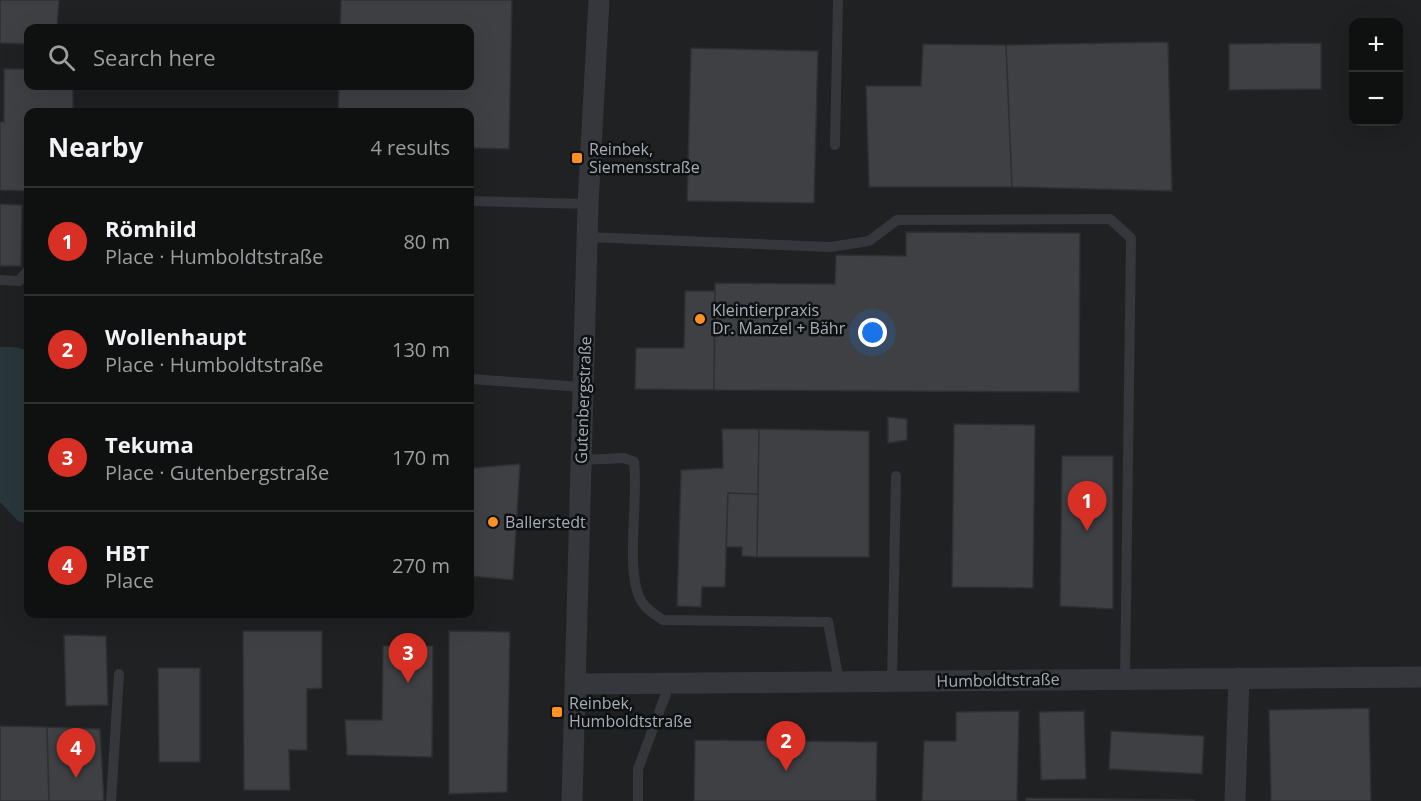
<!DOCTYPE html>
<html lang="en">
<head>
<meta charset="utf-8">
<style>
	:root { --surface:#0f1010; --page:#181919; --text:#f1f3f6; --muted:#9b9d9f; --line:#2f3030; --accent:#d93025 }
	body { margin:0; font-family:"Open Sans",sans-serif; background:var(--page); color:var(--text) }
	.controls { position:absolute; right:18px; top:18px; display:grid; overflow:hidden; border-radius:12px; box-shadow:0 6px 24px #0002 }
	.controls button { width:54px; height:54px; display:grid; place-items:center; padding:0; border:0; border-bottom:2px solid var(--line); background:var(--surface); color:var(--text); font:30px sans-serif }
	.you { position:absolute; left:873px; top:333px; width:21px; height:21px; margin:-15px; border:4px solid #fff; border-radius:50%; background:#1a73e8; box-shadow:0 0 0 9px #1a73e833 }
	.badge { display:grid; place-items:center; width:39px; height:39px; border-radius:50%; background:var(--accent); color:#fff; font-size:20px; font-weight:700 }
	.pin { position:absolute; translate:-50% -50px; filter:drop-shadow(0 2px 3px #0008) }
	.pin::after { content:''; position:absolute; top:32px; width:21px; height:18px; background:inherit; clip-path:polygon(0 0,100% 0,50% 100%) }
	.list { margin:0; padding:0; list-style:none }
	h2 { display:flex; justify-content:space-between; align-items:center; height:78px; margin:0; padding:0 24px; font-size:26px }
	h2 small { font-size:20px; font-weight:400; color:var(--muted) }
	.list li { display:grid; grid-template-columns:39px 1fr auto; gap:18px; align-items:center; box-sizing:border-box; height:108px; padding:0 24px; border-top:2px solid var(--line) }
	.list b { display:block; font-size:22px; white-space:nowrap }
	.list p { margin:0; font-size:20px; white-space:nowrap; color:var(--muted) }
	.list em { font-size:20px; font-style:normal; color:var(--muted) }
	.icon { flex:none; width:33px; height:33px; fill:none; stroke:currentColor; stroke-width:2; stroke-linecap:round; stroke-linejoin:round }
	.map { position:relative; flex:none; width:1421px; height:801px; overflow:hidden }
	.search { position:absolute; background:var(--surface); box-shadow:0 6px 24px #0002; left:24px; top:24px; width:450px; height:66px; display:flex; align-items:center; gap:15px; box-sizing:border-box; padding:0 21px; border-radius:12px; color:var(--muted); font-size:22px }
	.panel { position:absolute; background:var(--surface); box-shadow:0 6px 24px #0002; left:24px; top:108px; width:450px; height:510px; border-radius:12px }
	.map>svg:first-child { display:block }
	.built { fill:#202123; fill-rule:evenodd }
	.water { fill:#29363b }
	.building { fill:#3e4044; stroke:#2e2f32; stroke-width:1.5 }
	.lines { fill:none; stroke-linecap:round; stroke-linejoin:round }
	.lane { stroke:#35373c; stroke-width:10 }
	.street { stroke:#35373c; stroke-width:21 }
	.poi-dot { fill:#ff9124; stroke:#0f1011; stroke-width:2 }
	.labels { text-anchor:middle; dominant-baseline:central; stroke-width:5; stroke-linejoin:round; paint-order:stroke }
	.poi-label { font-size:16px; fill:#a5aeb8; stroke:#0f1011; text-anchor:start }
	.street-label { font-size:16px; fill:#a5aeb8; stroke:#0f1011 }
</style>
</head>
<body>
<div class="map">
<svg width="1421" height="801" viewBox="0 0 1421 801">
	<rect width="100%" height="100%" fill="#141516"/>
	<path class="built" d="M 0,0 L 1421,0 L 1421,801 L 0,801 ZM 1354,22 L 1398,22 L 1398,122 L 1354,122 ZM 28,28 L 470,28 L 470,86 L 28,86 ZM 28,112 L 470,112 L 470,614 L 28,614 Z"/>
	<path class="water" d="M 0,347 L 13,347 L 28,350 L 28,524 L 18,521 L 0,502 Z"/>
	<path class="building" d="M 0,0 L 59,0 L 57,28 L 28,28 L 28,44 L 0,43 Z
		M 341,0 L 512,0 L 509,149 L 470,148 L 470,112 L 338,112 L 339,86 L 470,86 L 470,28 L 340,28 Z
		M 1168,42 L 1172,191 L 1012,187 L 1006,45 Z
		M 1321,43 L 1321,89 L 1229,90 L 1229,44 Z
		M 923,44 L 1006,45 L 1012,187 L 869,187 L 866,86 L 921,86 Z
		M 691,48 L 818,51 L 814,203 L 687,201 Z
		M 4,69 L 28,69 L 28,86 L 73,86 L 73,112 L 28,112 L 28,191 L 0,190 L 0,122 L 4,122 Z
		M 0,204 L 22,205 L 21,266 L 0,266 Z
		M 906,232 L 1080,233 L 1079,392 L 714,390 L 715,283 L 835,284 L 836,255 L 906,256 Z
		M 685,291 L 715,291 L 714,390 L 635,389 L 636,348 L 684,348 Z
		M 888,417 L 907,419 L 907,440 L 888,443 Z
		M 954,424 L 1035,425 L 1033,588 L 952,587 Z
		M 722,429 L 759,429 L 758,494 L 728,493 L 725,587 L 702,587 L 701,607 L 677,606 L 681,470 L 723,468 Z
		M 759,429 L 869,431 L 869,557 L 757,557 Z
		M 470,455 L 471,455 L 473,468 L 520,464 L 513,580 L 471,576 L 470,587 Z
		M 1062,456 L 1113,456 L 1113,609 L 1060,606 Z
		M 728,493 L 758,494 L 757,557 L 742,556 L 742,547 L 726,547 Z
		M 243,631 L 322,631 L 322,688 L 307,689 L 307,750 L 289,750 L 290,790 L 244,790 Z
		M 449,631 L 510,632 L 507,792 L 449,794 Z
		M 64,635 L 106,636 L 108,705 L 66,706 Z
		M 383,646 L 433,646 L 432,757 L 347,755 L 345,720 L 382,720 Z
		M 158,668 L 200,668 L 200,762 L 159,762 Z
		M 1369,708 L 1371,801 L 1271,801 L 1269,710 Z
		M 1019,711 L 1017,801 L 922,801 L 924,741 L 956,741 L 956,712 Z
		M 1084,711 L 1086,779 L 1041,780 L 1039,712 Z
		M 0,726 L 47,727 L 49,801 L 0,801 Z
		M 47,727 L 100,729 L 104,801 L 49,801 Z
		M 1111,731 L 1204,736 L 1202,774 L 1109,769 Z
		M 695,740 L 877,742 L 876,801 L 694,801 Z
		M 1026,798 L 1194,800 L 1194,801 L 1026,801 Z"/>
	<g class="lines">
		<path class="lane" d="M 835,145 L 838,0
			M 470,201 L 588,204
			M 587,237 L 830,247 L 869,241 L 897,220 L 1110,219 L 1131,238 L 1125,679
			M 0,280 L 19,281 L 28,270
			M 470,379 L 583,387
			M 581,460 L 624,458 L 634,462 C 639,498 624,574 642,602 C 647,610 655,615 663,620 L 828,622 L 839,681
			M 892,681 L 896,476
			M 111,801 L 119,674
			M 638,801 L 638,769 L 670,683"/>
		<path class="street" d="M 575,684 L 1421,677
			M 572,801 L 588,204 L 599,0
			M 1235,801 L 1239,678"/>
	</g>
	<g class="poi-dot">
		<rect x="571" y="152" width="12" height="12" rx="3"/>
		<circle cx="700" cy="319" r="6"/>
		<circle cx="493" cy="522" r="6"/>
		<rect x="551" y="706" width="12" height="12" rx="3"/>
	</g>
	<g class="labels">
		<g class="poi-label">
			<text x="589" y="149">Reinbek,<tspan x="589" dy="18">Siemensstraße</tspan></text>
			<text x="712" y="310">Kleintierpraxis<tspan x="712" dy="18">Dr. Manzel + Bähr</tspan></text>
			<text x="505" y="522">Ballerstedt</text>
			<text x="569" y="703">Reinbek,<tspan x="569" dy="18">Humboldtstraße</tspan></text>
		</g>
		<g class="street-label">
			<text transform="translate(583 400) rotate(-88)">Gutenbergstraße</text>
			<text transform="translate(998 680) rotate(-1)">Humboldtstraße</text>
		</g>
	</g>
</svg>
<div class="controls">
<button>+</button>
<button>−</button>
</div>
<div class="you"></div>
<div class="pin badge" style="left:1087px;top:531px">1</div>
<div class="pin badge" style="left:786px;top:771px">2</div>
<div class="pin badge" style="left:408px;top:683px">3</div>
<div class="pin badge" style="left:76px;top:778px">4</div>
<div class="search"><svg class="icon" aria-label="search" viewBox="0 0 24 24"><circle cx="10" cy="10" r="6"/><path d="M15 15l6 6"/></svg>Search here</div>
<section class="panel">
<h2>Nearby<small>4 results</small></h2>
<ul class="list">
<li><span class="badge">1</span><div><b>Römhild</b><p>Place · Humboldtstraße</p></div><em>80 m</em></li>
<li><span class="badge">2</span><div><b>Wollenhaupt</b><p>Place · Humboldtstraße</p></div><em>130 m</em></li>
<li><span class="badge">3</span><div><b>Tekuma</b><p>Place · Gutenbergstraße</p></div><em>170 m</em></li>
<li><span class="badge">4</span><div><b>HBT</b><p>Place</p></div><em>270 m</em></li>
</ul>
</section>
</div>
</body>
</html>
